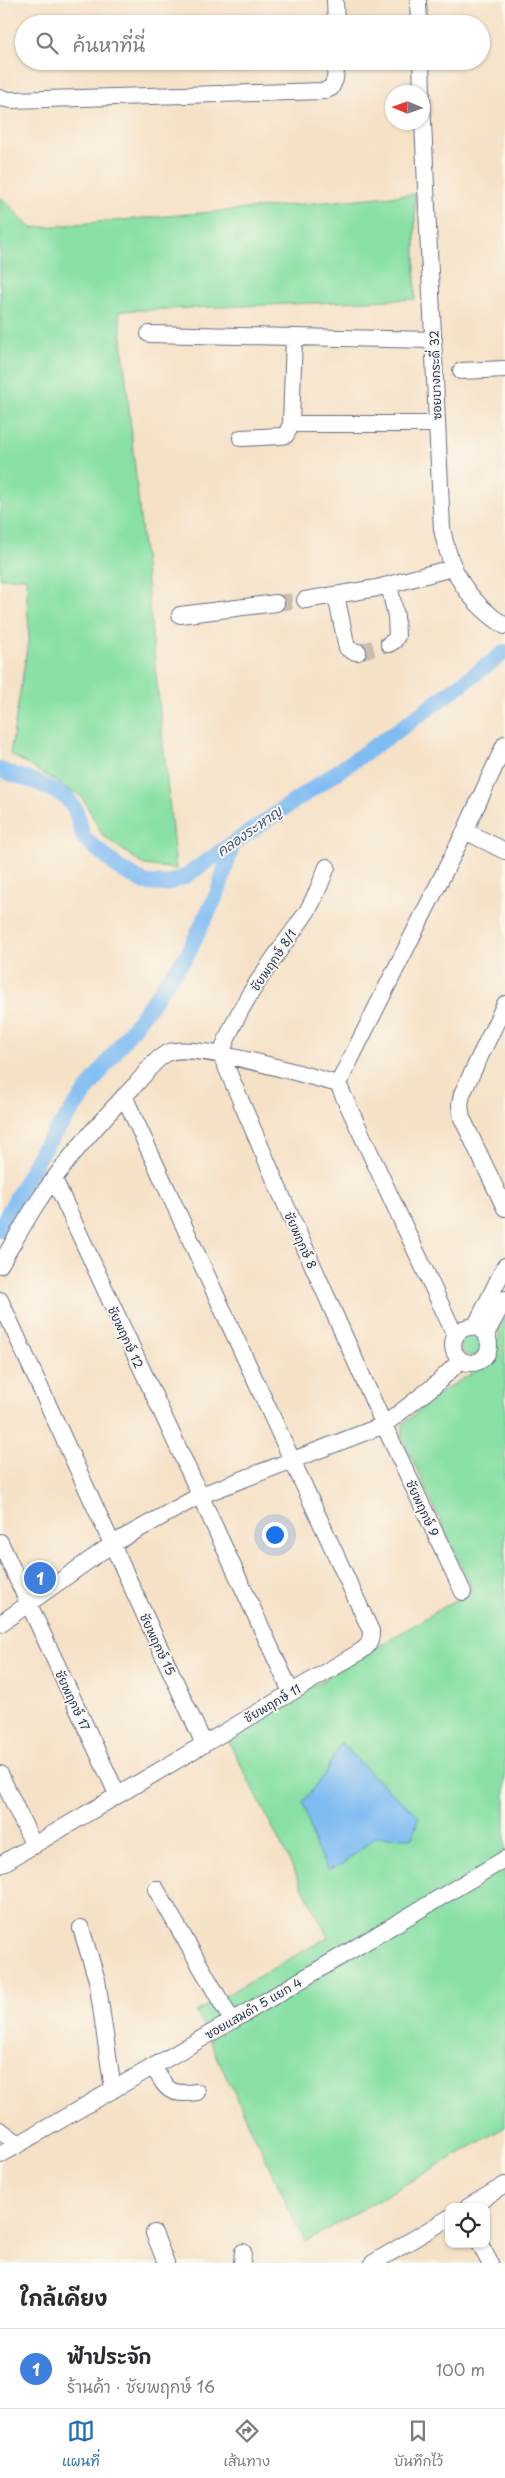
<!DOCTYPE html>
<html lang="th">
<head>
<meta charset="utf-8">
<style>
	:root { --surface:#fff; --page:#f7f7f7; --text:#2b2b33; --muted:#7c7c81; --line:#e1e1e2; --accent:#1f6fb2 }
	body { margin:0; font-family:"Playpen Sans","Playpen Sans Thai",sans-serif; background:var(--page); color:var(--text) }
	.controls { position:absolute; right:15px; bottom:15px; display:grid; overflow:hidden; border-radius:10px; box-shadow:0 1px 4px #0004 }
	.controls button { width:45px; height:45px; display:grid; place-items:center; padding:0; border:0; border-bottom:1px solid var(--line); background:var(--surface); color:var(--text); font:25px sans-serif }
	.compass { position:absolute; left:385px; top:85px; width:45px; height:45px; border-radius:50%; background:var(--surface); box-shadow:0 1px 4px #0004; rotate:272deg }
	.you { position:absolute; left:274px; top:1534px; width:18px; height:18px; margin:-12px; border:4px solid #fff; border-radius:50%; background:#1a73e8; box-shadow:0 0 0 8px #1a73e833 }
	.badge { display:grid; place-items:center; width:32px; height:32px; border-radius:50%; background:var(--accent); color:#fff; font-size:16px; font-weight:700 }
	.pin { position:absolute; translate:-50% -50%; border:2px solid #fff; box-shadow:0 1px 5px #0006 }
	.list { margin:0; padding:0; list-style:none }
	h2 { display:flex; justify-content:space-between; align-items:center; height:65px; margin:0; padding:0 20px; font-size:21px }
	h2 small { font-size:16px; font-weight:400; color:var(--muted) }
	.list li { display:grid; grid-template-columns:32px 1fr auto; gap:15px; align-items:center; box-sizing:border-box; height:80px; padding:0 20px; border-top:1px solid var(--line) }
	.list b { display:block; font-size:19px; white-space:nowrap }
	.list p { margin:0; font-size:16px; white-space:nowrap; color:var(--muted) }
	.list em { font-size:16px; font-style:normal; color:var(--muted) }
	.icon { flex:none; width:28px; height:28px; fill:none; stroke:currentColor; stroke-width:2; stroke-linecap:round; stroke-linejoin:round }
	.map { position:relative; flex:none; width:505px; height:2263px; overflow:hidden }
	.search { position:absolute; background:var(--surface); box-shadow:0 1px 4px #0004; left:15px; right:15px; top:15px; height:55px; display:flex; align-items:center; gap:12px; box-sizing:border-box; padding:0 18px; border-radius:28px; color:var(--muted); font-size:19px }
	.sheet { height:145px; background:var(--surface) }
	nav { display:flex; justify-content:space-around; align-items:center; box-sizing:border-box; height:70px; border-top:1px solid var(--line); background:var(--surface); font-size:14px; color:var(--muted) }
	nav a { display:grid; justify-items:center; gap:2px }
	nav .on { color:var(--accent) }
	.map>svg:first-child { display:block }
	.green { fill:#88e0a5; stroke:#528882; fill-rule:evenodd }
	.water { fill:#7fbcf2; stroke:#4d76a8 }
	.lines { fill:none; stroke-linecap:round; stroke-linejoin:round }
	.canal { stroke:#7fbcf2; stroke-width:16 }
	.minor-tunnel { stroke:#c9bdb1; stroke-width:16; stroke-dasharray:16 8; stroke-linecap:butt }
	.minor-casing { stroke:#676d82; stroke-width:18 }
	.minor { stroke:#fff; stroke-width:16 }
	.labels { text-anchor:middle; dominant-baseline:central; stroke-width:4; stroke-linejoin:round; paint-order:stroke }
	.street-label { font-size:12px; fill:#1b2f5e; stroke:#fbf7ec }
	.water-label { font-size:14px; font-style:italic; fill:#39598a; stroke:#fbf7ec }
</style>
</head>
<body>
<div class="map">
<svg width="505" height="2263" viewBox="0 0 505 2263">
	<rect width="100%" height="100%" fill="#fbf7ec"/>
	<filter id="ink" filterUnits="userSpaceOnUse"><feTurbulence type="fractalNoise" baseFrequency=".02" numOctaves="2"/><feDisplacementMap in="SourceGraphic" scale="10" xChannelSelector="R" yChannelSelector="G"/><feConvolveMatrix kernelMatrix="1 2 1 2 8 2 1 2 1" color-interpolation-filters="sRGB"/></filter>
	<filter id="wash" filterUnits="userSpaceOnUse"><feTurbulence type="fractalNoise" baseFrequency=".0096" numOctaves="4" result="noise"/><feDisplacementMap in="SourceGraphic" scale="20" xChannelSelector="R" yChannelSelector="G"/><feGaussianBlur stdDeviation="1.12" result="paint"/><feColorMatrix in="noise" values="0 0 0 0 0 0 0 0 0 0 0 0 0 0 0 0 0 1.4 0 .05"/><feComposite in="paint" operator="in"/></filter>
	<g filter="url(#wash)">
		<rect width="100%" height="100%" fill="#f5e1c6"/>
		<path class="green" d="M 415,194 L 415,299 L 119,311 L 176,869 L 144,865 L 103,836 L 82,797 L 10,754 L 29,636 L 26,578 L 0,578 L 0,196 L 32,228 Z
			M 505,1312 L 505,2127 L 305,2242 L 196,2012 L 328,1937 L 227,1738 L 472,1590 L 402,1437 L 403,1424 L 444,1390 L 484,1366 L 499,1338 L 498,1324 ZM 341,1743 L 372,1775 L 375,1837 L 343,1864 L 303,1802 L 324,1775 Z
			M460 1344a12 12 0 1 1 24 0a12 12 0 1 1-24 0Z"/>
		<path class="water" d="M 341,1742 L 372,1775 L 419,1816 L 412,1838 L 375,1837 L 343,1864 L 328,1869 L 316,1848 L 303,1802 L 324,1775 Z"/>
		<g class="lines">
			<path class="canal" d="M 0,770 L 39,783 L 66,797 L 75,809 L 84,838 L 120,869 L 147,883 L 165,884 L 184,877 L 407,724 L 505,652
				M 0,1229 L 41,1152 L 187,955 L 218,892 L 233,843"/>
		</g>
	</g>
	<g filter="url(#ink)">
		<g class="lines">
			<path class="minor-tunnel" d="M 276,603 L 305,600
				M 358,652 L 389,644"/>
			<defs>
				<path id="minor" d="M 335,0 L 336,24
					M 418,0 L 419,24
					M 421,61 L 422,92
					M 0,98 L 11,100 L 324,91 L 331,88 L 335,79 L 337,61
					M 422,100 L 442,529 C 451,573 467,601 505,626
					M 149,334 L 434,340
					M 294,337 L 291,424 L 437,424
					M 461,371 L 505,369
					M 241,438 L 280,436 L 286,435 L 291,424
					M 389,585 L 396,616 L 397,636 L 394,641 L 389,644
					M 336,595 L 347,648 L 352,651 L 358,652
					M 305,600 L 377,588 L 452,568
					M 180,615 L 276,603
					M 465,831 L 505,851
					M 327,867 C 321,882 315,899 306,913 C 275,958 238,1002 221,1055 L 280,1192 L 384,1425 L 463,1592
					M 505,1004 L 462,1094 L 460,1105 L 462,1118 L 505,1208
					M 338,1084 L 465,831 L 505,744
					M 338,1084 L 455,1335
					M 54,1179 L 291,1692
					M 0,1265 C 12,1245 23,1225 35,1206 C 64,1161 100,1121 137,1083 C 146,1073 157,1056 170,1052 C 198,1043 305,1075 338,1084
					M 0,1300 L 204,1744
					M453 1345a18 18 0 1 1 36 0a18 18 0 1 1-36 0Z
					M 475,1327 L 505,1266
					M 486,1334 L 505,1299
					M 0,1542 L 117,1794
					M 0,1624 L 112,1544 L 199,1496 L 384,1425 L 435,1385 L 461,1360
					M 0,1774 L 34,1846
					M 0,1865 L 358,1653 C 368,1647 371,1643 371,1631 L 124,1096
					M 156,1889 L 232,2021
					M 81,1928 L 97,1980 L 113,2090
					M 154,2067 C 166,2090 170,2096 197,2092
					M 0,2130 L 19,2144
					M 0,2155 L 232,2021 L 505,1859
					M 468,2207 L 505,2185
					M 154,2233 L 166,2263
					M 480,2244 L 490,2263
					M 242,2263 L 243,2252
					M 373,2263 L 449,2218"/>
			</defs>
			<use href="#minor" class="minor-casing"/>
			<use href="#minor" class="minor"/>
		</g>
	</g>
	<g class="labels">
		<g class="street-label">
			<text transform="translate(435 375) rotate(-92)">ซอยบางกระดี่ 32</text>
			<text transform="translate(273 960) rotate(-56)">ชัยพฤกษ์ 8/1</text>
			<text transform="translate(301 1240) rotate(66)">ชัยพฤกษ์ 8</text>
			<text transform="translate(126 1337) rotate(65)">ชัยพฤกษ์ 12</text>
			<text transform="translate(423 1508) rotate(65)">ชัยพฤกษ์ 9</text>
			<text transform="translate(158 1644) rotate(65)">ชัยพฤกษ์ 15</text>
			<text transform="translate(73 1700) rotate(65)">ชัยพฤกษ์ 17</text>
			<text transform="translate(272 1703) rotate(-30)">ชัยพฤกษ์ 11</text>
			<text transform="translate(253 2008) rotate(-30)">ซอยแสมดำ 5 แยก 4</text>
		</g>
		<g class="water-label">
			<text transform="translate(249 831) rotate(-35)">คลองระหาญ</text>
		</g>
	</g>
</svg>
<div class="controls">
<button><svg class="icon" aria-label="locate" viewBox="0 0 24 24"><circle cx="12" cy="12" r="6"/><path d="M12 2v4M12 18v4M2 12h4M18 12h4"/></svg></button>
</div>
<svg class="compass" viewBox="-18 -18 36 36"><path d="M0-13l5 13h-10z" fill="#e53935"/><path d="M0 13l5-13h-10z" fill="#7c7c81"/></svg>
<div class="you"></div>
<div class="pin badge" style="left:40px;top:1578px;background:#3f7fe0">1</div>
<div class="search"><svg class="icon" aria-label="search" viewBox="0 0 24 24"><circle cx="10" cy="10" r="6"/><path d="M15 15l6 6"/></svg>ค้นหาที่นี่</div>
</div>
<section class="sheet">
<h2>ใกล้เคียง<small></small></h2>
<ul class="list">
<li><span class="badge" style="background:#3f7fe0">1</span><div><b>ฟ้าประจัก</b><p>ร้านค้า · ชัยพฤกษ์ 16</p></div><em>100 m</em></li>
</ul>
</section>
<nav>
<a class="on"><svg class="icon" aria-label="map" viewBox="0 0 24 24"><path d="M3 6l6-2 6 2 6-2v14l-6 2-6-2-6 2zM9 4v14M15 6v14"/></svg>แผนที่</a>
<a><svg class="icon" aria-label="directions" viewBox="0 0 24 24"><path d="M12 3l9 9-9 9-9-9zM9 14v-3h6M13 9l2 2-2 2"/></svg>เส้นทาง</a>
<a><svg class="icon" aria-label="saved" viewBox="0 0 24 24"><path d="M7 4h10v16l-5-4-5 4z"/></svg>บันทึกไว้</a>
</nav>
</body>
</html>
